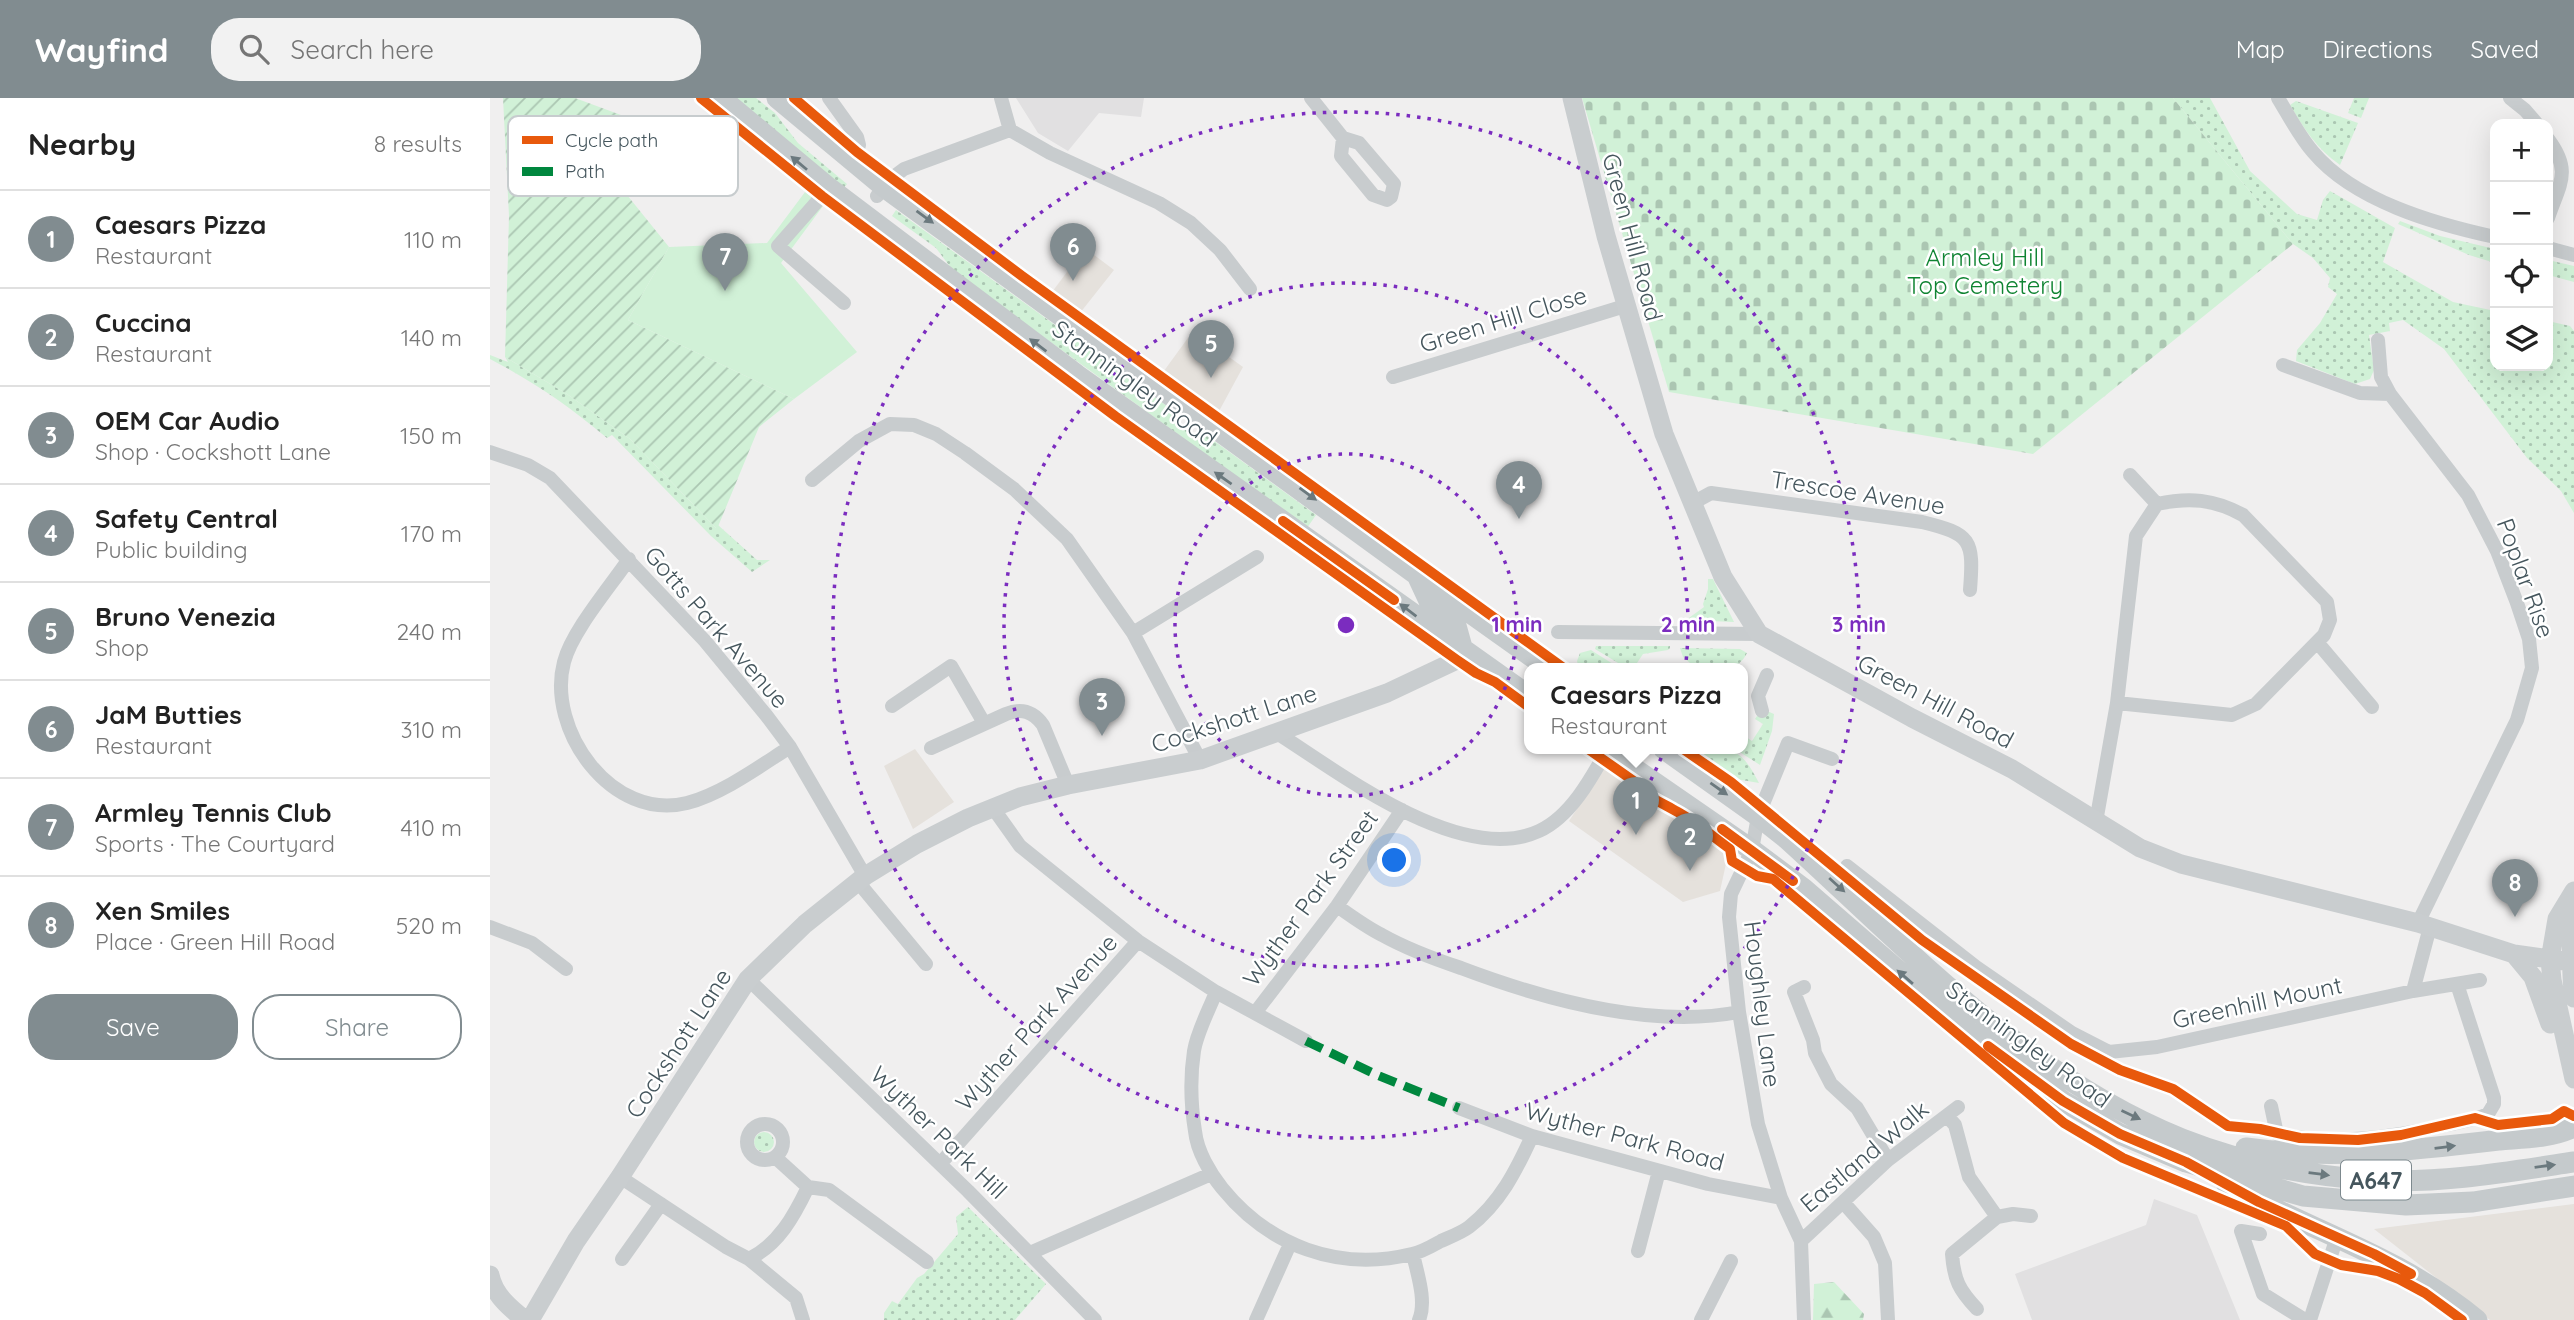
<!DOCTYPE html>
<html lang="en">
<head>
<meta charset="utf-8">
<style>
	:root { --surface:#fff; --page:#f2f2f2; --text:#222; --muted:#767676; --line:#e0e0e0; --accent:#818c90 }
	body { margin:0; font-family:Quicksand,sans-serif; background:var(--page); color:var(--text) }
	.controls { position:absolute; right:21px; top:21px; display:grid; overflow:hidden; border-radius:14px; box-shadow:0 7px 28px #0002 }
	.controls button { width:63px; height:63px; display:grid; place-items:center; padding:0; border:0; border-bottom:2px solid var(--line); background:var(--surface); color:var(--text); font:35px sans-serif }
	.you { position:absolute; left:905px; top:763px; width:24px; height:24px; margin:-18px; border:5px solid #fff; border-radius:50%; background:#1a73e8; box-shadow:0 0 0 10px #1a73e833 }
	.badge { display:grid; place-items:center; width:46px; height:46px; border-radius:50%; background:var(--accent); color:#fff; font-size:23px; font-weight:700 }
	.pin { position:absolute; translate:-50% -58px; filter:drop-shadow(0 2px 4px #0008) }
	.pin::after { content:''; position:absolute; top:37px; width:24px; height:21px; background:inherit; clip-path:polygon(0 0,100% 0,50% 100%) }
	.popup { position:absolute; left:1034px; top:565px; width:224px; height:91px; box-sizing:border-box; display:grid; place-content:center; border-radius:14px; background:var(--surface); filter:drop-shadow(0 2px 5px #0005); font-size:23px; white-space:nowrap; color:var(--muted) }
	.popup b { font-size:26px; color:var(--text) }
	.popup::after { content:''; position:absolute; left:50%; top:100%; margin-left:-14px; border:14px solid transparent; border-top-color:var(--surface) }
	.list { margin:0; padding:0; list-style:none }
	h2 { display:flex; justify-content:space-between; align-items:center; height:91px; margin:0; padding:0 28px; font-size:30px }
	h2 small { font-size:23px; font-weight:400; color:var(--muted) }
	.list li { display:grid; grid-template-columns:46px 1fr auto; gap:21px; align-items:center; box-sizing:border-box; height:98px; padding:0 28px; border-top:2px solid var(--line) }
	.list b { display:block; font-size:26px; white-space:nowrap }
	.list p { margin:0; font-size:23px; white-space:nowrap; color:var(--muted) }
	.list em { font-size:23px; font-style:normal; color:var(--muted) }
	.actions { display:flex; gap:14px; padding:21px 28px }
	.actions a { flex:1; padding:16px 0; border:2px solid var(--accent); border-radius:28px; text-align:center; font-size:24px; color:var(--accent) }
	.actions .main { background:var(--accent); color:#fff }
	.icon { flex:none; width:38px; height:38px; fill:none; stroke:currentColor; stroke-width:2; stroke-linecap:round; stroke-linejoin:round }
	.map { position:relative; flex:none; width:2084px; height:1222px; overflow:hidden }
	header { display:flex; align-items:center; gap:42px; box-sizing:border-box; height:98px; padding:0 35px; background:var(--accent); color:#fff }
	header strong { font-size:33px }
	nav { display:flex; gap:38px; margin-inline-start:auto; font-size:24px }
	.search { width:490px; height:63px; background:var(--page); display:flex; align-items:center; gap:18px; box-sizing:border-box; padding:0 24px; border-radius:28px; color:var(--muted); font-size:26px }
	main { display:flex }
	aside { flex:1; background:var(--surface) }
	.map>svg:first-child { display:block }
	.commercial { fill:#e5e1dc }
	.education { fill:#e1e0e1 }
	.grass { fill:url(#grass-dots) }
	.forest { fill:url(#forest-firs) }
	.cemetery { fill:url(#cemetery-stones) }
	.garden { fill:url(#garden-furrows) }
	.pitch { fill:#d1f1d7 }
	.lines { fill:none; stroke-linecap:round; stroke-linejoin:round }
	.street { stroke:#c8ccce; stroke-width:14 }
	.secondary { stroke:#c9cdcf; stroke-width:19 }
	.primary { stroke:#c5cacc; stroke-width:21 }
	.quiet { stroke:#00873e; stroke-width:9; stroke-dasharray:18 9; stroke-linecap:butt }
	.cycleway-casing { stroke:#fff; stroke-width:15 }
	.cycleway { stroke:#e8590c; stroke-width:10 }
	.oneway { fill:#6b797e }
	.ring { fill:none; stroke:#7b2cbf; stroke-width:3.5; stroke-dasharray:3.5 7 }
	.labels { text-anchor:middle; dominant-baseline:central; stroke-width:5; stroke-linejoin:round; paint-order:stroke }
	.shield { fill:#fff; stroke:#7d898e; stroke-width:2 }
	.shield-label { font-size:23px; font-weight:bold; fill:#45565d }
	.street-label { font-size:24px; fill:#45565d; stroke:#fff }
	.park-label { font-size:24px; fill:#0f8432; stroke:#fff }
	.key { fill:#fff; stroke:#c7ccce; stroke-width:2 }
	.key-label { font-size:19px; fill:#45565d }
	.centre { fill:#7b2cbf; stroke:#fff; stroke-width:3.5 }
	.ring-label { font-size:21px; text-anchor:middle; font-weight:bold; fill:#7b2cbf; stroke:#fff; stroke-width:5; stroke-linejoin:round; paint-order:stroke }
</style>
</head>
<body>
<header>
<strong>Wayfind</strong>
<div class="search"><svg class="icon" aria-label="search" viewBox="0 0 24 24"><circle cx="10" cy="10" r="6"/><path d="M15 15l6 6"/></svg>Search here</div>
<nav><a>Map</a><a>Directions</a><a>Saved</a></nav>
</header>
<main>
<aside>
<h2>Nearby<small>8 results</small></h2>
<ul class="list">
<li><span class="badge">1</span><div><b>Caesars Pizza</b><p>Restaurant</p></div><em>110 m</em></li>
<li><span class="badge">2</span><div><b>Cuccina</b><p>Restaurant</p></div><em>140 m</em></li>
<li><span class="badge">3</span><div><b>OEM Car Audio</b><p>Shop · Cockshott Lane</p></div><em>150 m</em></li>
<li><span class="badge">4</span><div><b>Safety Central</b><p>Public building</p></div><em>170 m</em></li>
<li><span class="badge">5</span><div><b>Bruno Venezia</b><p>Shop</p></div><em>240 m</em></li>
<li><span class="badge">6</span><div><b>JaM Butties</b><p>Restaurant</p></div><em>310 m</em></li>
<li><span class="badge">7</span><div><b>Armley Tennis Club</b><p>Sports · The Courtyard</p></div><em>410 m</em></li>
<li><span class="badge">8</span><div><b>Xen Smiles</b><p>Place · Green Hill Road</p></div><em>520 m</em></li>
</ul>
<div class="actions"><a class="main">Save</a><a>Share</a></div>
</aside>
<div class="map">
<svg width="2084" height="1222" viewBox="0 0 2084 1222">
	<defs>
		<pattern id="grass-dots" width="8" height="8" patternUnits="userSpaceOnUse" patternTransform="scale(1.75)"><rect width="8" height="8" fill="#d1f1d7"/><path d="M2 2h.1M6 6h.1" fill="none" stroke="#abc6b2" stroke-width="1.8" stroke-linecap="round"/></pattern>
		<pattern id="forest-firs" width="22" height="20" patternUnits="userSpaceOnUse" patternTransform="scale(1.75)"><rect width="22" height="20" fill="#d1f1d7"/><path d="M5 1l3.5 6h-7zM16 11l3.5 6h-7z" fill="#abc6b2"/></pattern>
		<pattern id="cemetery-stones" width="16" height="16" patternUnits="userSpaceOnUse" patternTransform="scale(1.75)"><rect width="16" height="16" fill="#d1f1d7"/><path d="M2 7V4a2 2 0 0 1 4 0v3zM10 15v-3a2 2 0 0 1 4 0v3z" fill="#abc6b2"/></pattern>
		<pattern id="garden-furrows" width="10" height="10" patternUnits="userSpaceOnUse" patternTransform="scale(1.75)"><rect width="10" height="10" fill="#d1f1d7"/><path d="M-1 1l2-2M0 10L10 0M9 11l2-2" fill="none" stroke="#abc6b2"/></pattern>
	</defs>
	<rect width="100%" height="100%" fill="#f0efef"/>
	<path class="commercial" d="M 595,150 L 624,172 L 590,215 L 562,194 Z
		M 703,233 L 753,269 L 728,315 L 671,277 Z
		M 425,651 L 464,704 L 423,731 L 394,668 Z
		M 1116,667 L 1239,752 L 1230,793 L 1193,804 L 1079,723 Z
		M 2084,1106 L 2084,1222 L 2000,1222 L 1884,1131 Z"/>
	<path class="education" d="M 526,0 L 654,0 L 651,19 L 609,15 L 578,53 L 548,35 Z
		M 1664,1101 L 1707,1117 L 1750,1222 L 1542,1222 L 1525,1176 L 1656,1127 Z"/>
	<path class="grass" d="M 243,0 L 266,0 L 285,15 L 308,45 L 357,86 L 353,91 Z
		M 1683,0 L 1720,0 L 1760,73 L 1807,116 L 1827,122 L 1833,102 L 1840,93 L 1905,130 L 1893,164 L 1963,204 L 2005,213 L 2005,268 L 2058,268 L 2058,223 L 2080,228 L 2084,233 L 2084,415 L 2071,393 L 2037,360 L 1954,251 L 1913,222 L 1899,225 L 1900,233 L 1879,237 L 1884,272 L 1880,281 L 1865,286 L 1806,263 L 1807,252 L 1830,225 L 1847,196 L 1838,189 L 1840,180 L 1823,160 L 1803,146 Z
		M 1864,0 L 1879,0 L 1871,20 L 1858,15 Z
		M 1806,3 L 1868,25 L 1850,67 C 1827,51 1814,31 1800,7 Z
		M 406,112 L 688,316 L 684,323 L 711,343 L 716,337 L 826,417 L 817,430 L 464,174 L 446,150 L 402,118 Z
		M 1910,123 L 1950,138 L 2005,151 L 2005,165 L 1979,157 L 1908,126 Z
		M 2058,162 L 2084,168 L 2084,184 L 2058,177 Z
		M 0,257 L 18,264 L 15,259 L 77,296 L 140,341 L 226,430 L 228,427 L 267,462 L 280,462 L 262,474 L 221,438 L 122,337 L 117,340 C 79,308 44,284 0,261 Z
		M 1218,481 L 1223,481 L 1244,524 L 1196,522 L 1214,509 L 1213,506 L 1218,491 Z
		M 1106,548 L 1180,548 L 1180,550 L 1178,552 L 1153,556 L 1143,571 L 1138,571 L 1105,551 Z
		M 1190,550 L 1250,551 L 1257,555 C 1247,576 1226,571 1207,571 L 1193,559 Z
		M 1101,552 L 1104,554 L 1131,571 L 1089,571 L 1087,563 L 1090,555 Z
		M 1277,613 L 1284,616 L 1282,633 L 1270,667 L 1245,651 L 1253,651 L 1253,637 L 1262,643 L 1273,626 L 1265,621 L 1269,615 Z
		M 1209,651 C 1246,651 1251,651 1269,685 L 1246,681 L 1208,653 Z
		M264 1044a10 10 0 1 1 20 0a10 10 0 1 1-20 0Z
		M 478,1109 L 556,1186 L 525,1222 L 394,1222 L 394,1215 L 402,1203 L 408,1206 L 427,1180 L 434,1176 L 468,1136 L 466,1119 Z"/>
	<path class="forest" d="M 1344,1184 L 1374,1216 L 1373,1222 L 1323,1222 L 1324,1186 Z"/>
	<path class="cemetery" d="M 1092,0 L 1683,0 L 1803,146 L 1543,356 L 1179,294 Z"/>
	<path class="garden" d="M 13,0 L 85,0 L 158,27 L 133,92 L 179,149 L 138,222 L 304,301 L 269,329 L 227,431 L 140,341 L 77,296 L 15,259 L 19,118 Z"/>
	<path class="pitch" d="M 315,94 L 333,108 L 291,165 L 367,254 L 304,301 L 138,222 L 179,149 L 277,145 Z"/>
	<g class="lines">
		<path class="street" d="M 339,0 L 367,39 L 369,47 L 363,65
			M 821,0 L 853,40 L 869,45 L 904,86 L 901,99 L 897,102 L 883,97 L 851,58 L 853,40
			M 1788,0 C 1799,18 1809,38 1823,54 C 1864,103 1945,126 2005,139
			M 2020,0 L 2035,12 L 2047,26
			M 520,32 L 560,55 L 669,105 L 701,125 L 730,152 L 760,191
			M 2058,41 C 2082,73 2070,85 2058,120
			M 339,90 L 288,148 L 354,205
			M 387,98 L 402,80 L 414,71 L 520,32 L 511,0
			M 2058,150 L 2084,157
			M 1888,242 L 1891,279 L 1900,296 L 1978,397 L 2007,453 L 2027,505 L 2039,541 L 2042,570 L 2027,622 L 1928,825
			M 1793,267 L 1870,295 L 1900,296
			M 903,279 L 1135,208
			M 0,354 L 38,367 L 60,380 L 215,543 L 276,617 L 300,649 L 375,778
			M 1640,377 L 1667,406
			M 322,382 L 369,343 L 400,326 L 424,327 L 446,336 L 475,355 L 524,391 L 577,441 L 643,535 L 710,662
			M 1201,406 L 1221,395 L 1432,424 C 1481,436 1484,441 1480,492
			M 139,461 C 120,489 82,533 74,564 C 56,632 122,724 197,705 C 232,696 270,668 300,649
			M 1068,534 L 1269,536
			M 643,535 L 767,459
			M 1827,544 L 1882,609
			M 402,608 L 461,568 L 494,625
			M 1272,613 L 1268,598 L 1277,577
			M 787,635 C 850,675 971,769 1049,733 C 1080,719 1101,681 1117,652
			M 441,650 L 516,616 C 531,610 543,613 553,627 L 578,687
			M 503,710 L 530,748 L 648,843 L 726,894 L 816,943
			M 1606,724 L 1627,605 L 1646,438 L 1667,406 C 1699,399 1724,401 1753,417 L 1837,504 L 1840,522 L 1834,537 L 1766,606 L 1742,617 L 1627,605
			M 1357,768 L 1486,869 L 1582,935 L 1619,954 L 1667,949 L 1923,893 L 1990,882
			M 368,784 L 436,866
			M 847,808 C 861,818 876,829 892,837 C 917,851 944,861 971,870 C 1053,901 1161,931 1249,914
			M 0,829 L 42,845 L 76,871
			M 258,881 L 478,1093 L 605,1222
			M 1314,889 L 1304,894 L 1323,942 L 1325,955 L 1341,986 L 1367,1010 L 1398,1062
			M 1923,893 L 1940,829
			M 726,894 C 719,912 707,934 704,953 C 700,979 701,1008 705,1033 C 707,1053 720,1075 732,1090 C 779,1148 848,1174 922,1156 C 932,1154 942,1148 951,1143 C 960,1139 971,1135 979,1129 C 1010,1105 1026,1073 1042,1038
			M 765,915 L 847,808 L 912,712
			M 1781,1008 L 1787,1036 C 1845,1047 1899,1040 1956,1027 C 1969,1024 1985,1022 1998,1016 L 2004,1006 L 2004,1000 L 1967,886
			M 969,1010 L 1042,1038 L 1218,1086 L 1291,1100
			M 1457,1018 L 1465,1027 L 1479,1079 L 1507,1119 L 1462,1156 C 1464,1182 1469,1192 1487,1211
			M257 1044a18 18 0 1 1 36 0a18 18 0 1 1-36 0Z
			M 450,1066 L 648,843
			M 130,1079 L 236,1149 L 259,1161 L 306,1200 L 313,1222
			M 318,1089 L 339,1092 L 437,1164
			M 1353,1104 L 1384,1139 L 1395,1165 L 1398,1222
			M 1507,1119 L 1523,1116 L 1541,1118
			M 1770,1136 L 1751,1133 L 1773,1196 L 1815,1222
			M 1311,1143 L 1398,1062 L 1468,1009
			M 1148,1153 L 1169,1073
			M 540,1155 L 721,1076
			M 923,1156 C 927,1175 937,1203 929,1222
			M 132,1161 L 171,1106
			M 259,1161 C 289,1146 304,1118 318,1089 L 285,1059
			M 766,1222 L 800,1146
			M 1211,1222 L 1241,1163
			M 1314,1222 L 1311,1143 L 1291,1100 L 1268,1026 L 1249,914 L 1239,819 L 1241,796 L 1262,752 L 1268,718 L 1298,645 L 1342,661
			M 1820,1222 L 1847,1139"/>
		<path class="secondary" d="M 1082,0 L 1116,138 L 1174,336 L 1233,479 L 1269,536 L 1422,620 L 1522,671 L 1650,750 L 1691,766 L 1928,825 L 2024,856 L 2082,864
			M 2084,793 L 2067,821 L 2060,862 L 2062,882 L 2084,981
			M 2079,803 C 2084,835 2079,868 2084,900
			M 2024,856 L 2043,879 L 2060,926
			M 0,1177 C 4,1197 20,1210 35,1222
			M 40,1222 L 86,1143 L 130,1079 L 258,881 L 315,826 L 375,778 L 427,746 L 478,720 L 530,699 L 578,687 L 710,662 L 897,595 L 967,562 L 973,553"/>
		<path class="primary" d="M 231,0 L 339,90 L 587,277 L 1039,598
			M 287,0 L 394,89 L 927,477 L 1059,571
			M 927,477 L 940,505 L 965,524 L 973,553
			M 1116,651 L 1262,752 L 1314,791 L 1479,934 L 1573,1003 L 1630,1036 L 1696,1064 L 1813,1098 L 1916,1107 L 1983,1104 L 2084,1088
			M 1174,651 L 1268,718 L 1297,741 C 1418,851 1537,979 1692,1041 C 1753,1065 1818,1078 1883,1082 C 1950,1086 2018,1074 2084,1064
			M 1756,1050 C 1841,1062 1925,1052 2010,1042 C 2033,1040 2062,1040 2084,1029
			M 1737,1087 C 1824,1134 1909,1158 1987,1222"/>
		<path class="quiet" d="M 816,943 L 887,977 L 969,1010"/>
		<defs>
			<path id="cycleway" d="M 211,0 L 332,98 L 625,318 L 967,562 L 986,575 L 1005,584 L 1039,609
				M 304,0 L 367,54 L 532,178 L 1075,571
				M 793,423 L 904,502
				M 1098,651 L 1148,686 C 1157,700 1171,704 1184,712 C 1204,722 1222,738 1240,751 L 1242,763 L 1267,778 L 1283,781 L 1574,1025 L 1633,1060 L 1796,1128 L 1825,1156 L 1851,1167 L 1888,1173 L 1909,1181 L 1935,1195 L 1972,1222
				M 1193,651 L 1241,684 L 1432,842 L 1581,946 L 1630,972 L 1683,991 L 1738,1028 L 1770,1031 L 1810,1040 L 1868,1042 L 1911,1037 L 1985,1020 L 2008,1027 L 2062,1021 L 2074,1013 L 2084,1018
				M 1232,731 L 1303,783
				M 1498,948 L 1573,1003 L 1630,1036 L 1696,1064 L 1769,1104 L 1884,1156 L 1921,1176"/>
		</defs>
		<use href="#cycleway" class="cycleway-casing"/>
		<use href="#cycleway" class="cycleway"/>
	</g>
	<defs><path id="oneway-solid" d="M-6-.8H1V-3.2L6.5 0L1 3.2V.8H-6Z" transform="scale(1.75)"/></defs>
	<g class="oneway">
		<use href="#oneway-solid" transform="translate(309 65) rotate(-140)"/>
		<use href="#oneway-solid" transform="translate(435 119) rotate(36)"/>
		<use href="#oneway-solid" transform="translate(548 247) rotate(-143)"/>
		<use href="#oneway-solid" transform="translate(733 380) rotate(-145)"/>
		<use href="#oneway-solid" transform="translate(818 396) rotate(36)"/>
		<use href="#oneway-solid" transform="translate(918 512) rotate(-143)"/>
		<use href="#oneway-solid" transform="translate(1229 691) rotate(35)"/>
		<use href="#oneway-solid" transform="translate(1347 787) rotate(42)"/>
		<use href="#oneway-solid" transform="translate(1415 879) rotate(-139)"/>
		<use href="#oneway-solid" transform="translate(1641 1017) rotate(25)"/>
		<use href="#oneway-solid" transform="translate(1955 1049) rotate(-7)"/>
		<use href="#oneway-solid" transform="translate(2055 1068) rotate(-8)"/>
		<use href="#oneway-solid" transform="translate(1829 1076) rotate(7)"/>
	</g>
	<g class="ring">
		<circle cx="856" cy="527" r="171"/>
		<circle cx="856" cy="527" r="342"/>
		<circle cx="856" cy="527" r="513"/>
	</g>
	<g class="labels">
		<rect class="shield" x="1851" y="1062.5" width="70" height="39" rx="5"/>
		<g class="shield-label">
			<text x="1886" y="1082">A647</text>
		</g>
		<g class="street-label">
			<text transform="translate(1143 139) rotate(75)">Green Hill Road</text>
			<text transform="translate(1013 221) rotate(-17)">Green Hill Close</text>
			<text transform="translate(645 285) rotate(36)">Stanningley Road</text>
			<text transform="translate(1368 394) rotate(9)">Trescoe Avenue</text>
			<text transform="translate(2036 480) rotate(70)">Poplar Rise</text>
			<text transform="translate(227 529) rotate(49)">Gotts Park Avenue</text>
			<text transform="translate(1446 603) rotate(28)">Green Hill Road</text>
			<text transform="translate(744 620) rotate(-18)">Cockshott Lane</text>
			<text transform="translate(820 800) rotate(-54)">Wyther Park Street</text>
			<text transform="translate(1767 904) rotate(-12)">Greenhill Mount</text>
			<text transform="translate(1273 906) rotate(83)">Houghley Lane</text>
			<text transform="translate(546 924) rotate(-48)">Wyther Park Avenue</text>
			<text transform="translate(188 945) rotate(-57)">Cockshott Lane</text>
			<text transform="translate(1539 946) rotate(36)">Stanningley Road</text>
			<text transform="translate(449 1034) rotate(44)">Wyther Park Hill</text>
			<text transform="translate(1135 1038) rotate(15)">Wyther Park Road</text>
			<text transform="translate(1374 1058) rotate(-40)">Eastland Walk</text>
		</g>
		<g class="park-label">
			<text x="1495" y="159">Armley Hill<tspan x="1495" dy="28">Top Cemetery</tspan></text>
		</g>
	</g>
	<rect x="18" y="18" width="230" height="80" rx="10" class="key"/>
	<rect x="32" y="38" width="31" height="8" fill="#e8590c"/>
	<rect x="32" y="69" width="31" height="9" fill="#00873e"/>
	<g class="key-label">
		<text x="75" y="49">Cycle path</text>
		<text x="75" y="80">Path</text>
	</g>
	<circle cx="856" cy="527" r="10" class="centre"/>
	<g class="ring-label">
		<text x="1027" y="534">1 min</text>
		<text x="1198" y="534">2 min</text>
		<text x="1369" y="534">3 min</text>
	</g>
</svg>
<div class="controls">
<button>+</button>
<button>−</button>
<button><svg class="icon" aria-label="locate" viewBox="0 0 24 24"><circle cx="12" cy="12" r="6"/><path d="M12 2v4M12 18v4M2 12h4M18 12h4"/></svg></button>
<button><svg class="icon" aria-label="layers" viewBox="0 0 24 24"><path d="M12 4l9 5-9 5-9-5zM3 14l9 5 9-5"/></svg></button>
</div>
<div class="you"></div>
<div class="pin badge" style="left:1146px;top:737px">1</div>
<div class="popup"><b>Caesars Pizza</b>Restaurant</div>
<div class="pin badge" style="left:1200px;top:773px">2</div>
<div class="pin badge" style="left:612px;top:638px">3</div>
<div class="pin badge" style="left:1029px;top:421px">4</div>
<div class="pin badge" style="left:721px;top:280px">5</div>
<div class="pin badge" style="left:583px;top:183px">6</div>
<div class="pin badge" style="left:235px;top:193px">7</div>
<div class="pin badge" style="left:2025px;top:819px">8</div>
</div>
</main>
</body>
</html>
